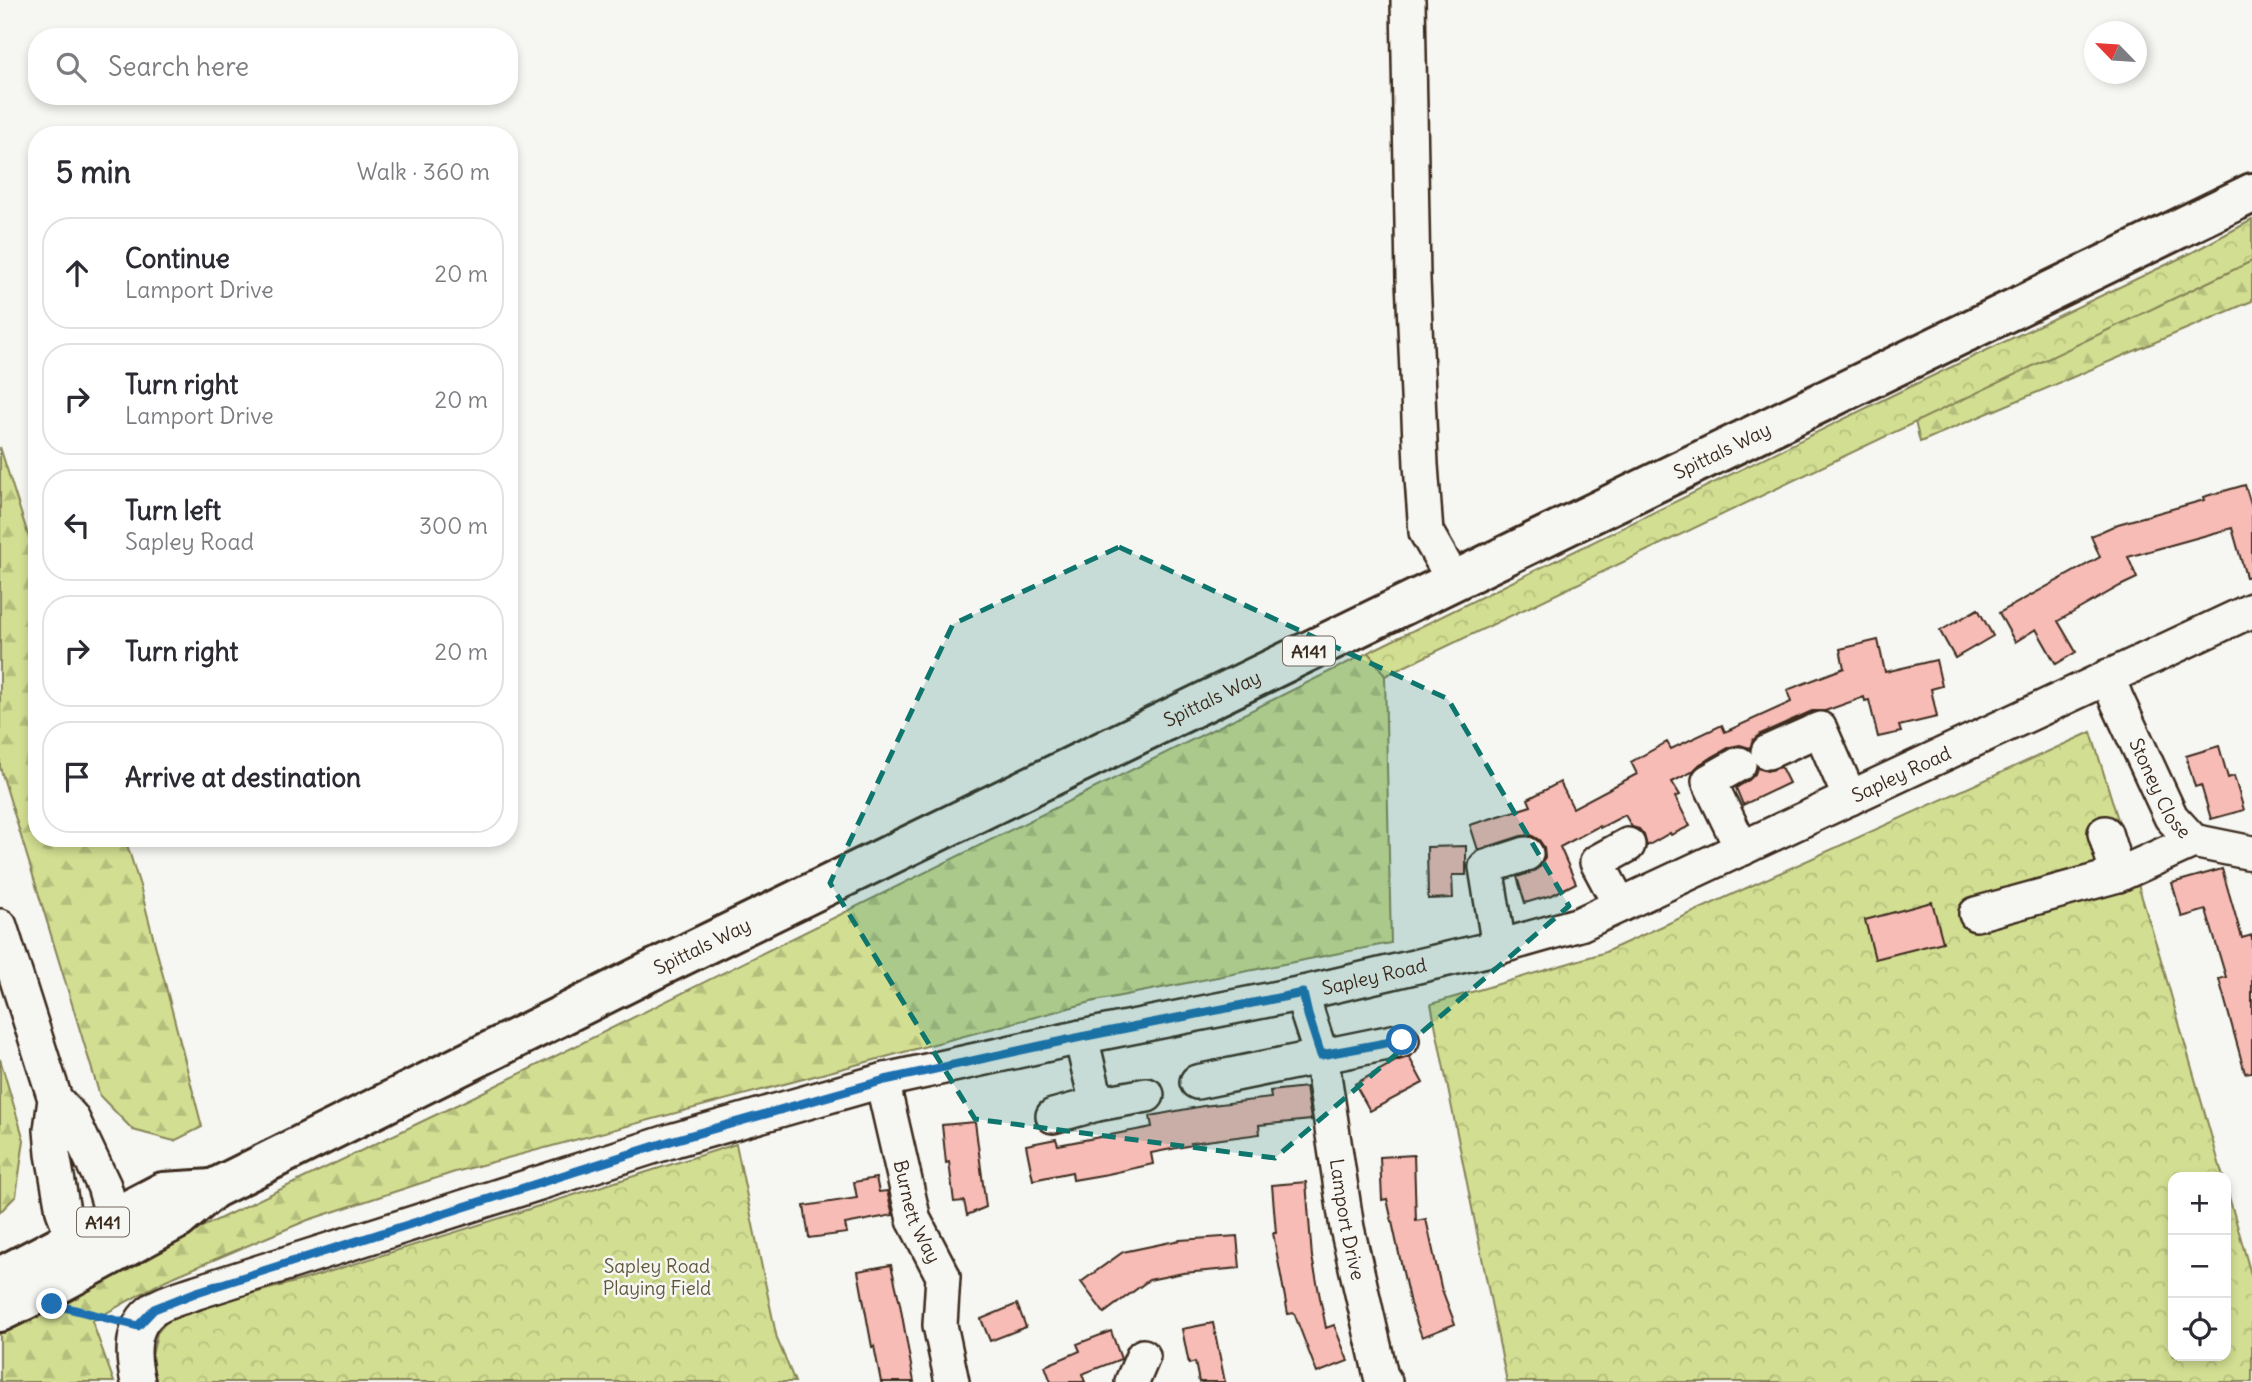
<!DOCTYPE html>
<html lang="en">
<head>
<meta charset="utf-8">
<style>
	:root { --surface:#fff; --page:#f2f2f3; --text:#2b2b33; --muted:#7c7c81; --line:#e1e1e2 }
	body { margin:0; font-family:Delius,sans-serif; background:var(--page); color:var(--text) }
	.controls { position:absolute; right:21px; bottom:21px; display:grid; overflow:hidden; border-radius:14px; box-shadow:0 4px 10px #0003 }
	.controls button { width:63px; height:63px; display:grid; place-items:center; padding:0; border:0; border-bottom:2px solid var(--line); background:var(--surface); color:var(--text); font:35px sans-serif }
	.compass { position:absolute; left:2084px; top:21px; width:63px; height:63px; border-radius:50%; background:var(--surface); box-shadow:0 4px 10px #0003; rotate:295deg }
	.stop { position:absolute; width:21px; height:21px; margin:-16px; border:5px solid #1f6fb2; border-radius:50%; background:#fff }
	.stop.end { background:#1f6fb2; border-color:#fff; box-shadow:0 2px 7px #0008 }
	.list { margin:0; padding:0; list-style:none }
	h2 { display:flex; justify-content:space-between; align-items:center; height:91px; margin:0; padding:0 28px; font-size:30px }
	h2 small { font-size:23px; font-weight:400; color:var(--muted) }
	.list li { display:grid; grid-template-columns:46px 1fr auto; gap:21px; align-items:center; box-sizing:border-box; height:112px; margin:0 14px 14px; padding:0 14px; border:2px solid var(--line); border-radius:28px }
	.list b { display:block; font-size:26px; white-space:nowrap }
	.list p { margin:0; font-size:23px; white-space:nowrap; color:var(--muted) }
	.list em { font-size:23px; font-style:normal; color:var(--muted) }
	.icon { flex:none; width:38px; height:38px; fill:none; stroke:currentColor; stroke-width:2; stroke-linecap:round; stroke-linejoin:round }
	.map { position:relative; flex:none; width:2252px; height:1382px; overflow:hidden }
	.search { position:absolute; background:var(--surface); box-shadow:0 4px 10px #0003; left:28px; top:28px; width:490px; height:77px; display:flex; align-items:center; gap:18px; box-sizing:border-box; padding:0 24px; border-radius:28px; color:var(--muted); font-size:26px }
	.panel { position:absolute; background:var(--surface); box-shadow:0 4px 10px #0003; left:28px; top:126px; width:490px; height:721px; border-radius:28px }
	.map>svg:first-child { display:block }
	.forest { fill:url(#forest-firs); stroke:#868458; stroke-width:2 }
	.park { fill:url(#park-crowns); stroke:#868458; stroke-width:2 }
	.building { fill:#f7bcb5; stroke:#3b2a1e; stroke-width:2 }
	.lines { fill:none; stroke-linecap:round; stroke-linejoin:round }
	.minor-casing { stroke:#3b2a1e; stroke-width:38 }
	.highway-casing { stroke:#3b2a1e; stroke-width:44 }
	.path { stroke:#3b2a1e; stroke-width:4.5; stroke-dasharray:7 5; stroke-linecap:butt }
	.minor { stroke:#f6f6f2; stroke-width:33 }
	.highway { stroke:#f6f6f2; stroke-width:38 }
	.route { stroke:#1f6fb2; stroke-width:9 }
	.marked { fill:#0f766e; fill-opacity:0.2; stroke:#0f766e; stroke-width:5; stroke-dasharray:14 9; stroke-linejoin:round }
	.labels { text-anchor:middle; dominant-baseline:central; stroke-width:5; stroke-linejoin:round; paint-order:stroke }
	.shield { fill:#f6f6f2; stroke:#73675e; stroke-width:2 }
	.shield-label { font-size:18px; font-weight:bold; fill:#3b2a1e }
	.street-label { font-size:19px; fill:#3b2a1e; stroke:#f6f6f2 }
	.park-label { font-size:19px; fill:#61573b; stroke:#f6f6f2 }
</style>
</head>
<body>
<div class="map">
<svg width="2252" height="1382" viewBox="0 0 2252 1382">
	<defs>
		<pattern id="forest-firs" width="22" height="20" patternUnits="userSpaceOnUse" patternTransform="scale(1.75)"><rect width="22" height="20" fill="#d2de91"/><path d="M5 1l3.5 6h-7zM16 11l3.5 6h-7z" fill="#b5bf7d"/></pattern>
		<pattern id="park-crowns" width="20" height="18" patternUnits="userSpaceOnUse" patternTransform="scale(1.75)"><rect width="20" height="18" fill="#d2de91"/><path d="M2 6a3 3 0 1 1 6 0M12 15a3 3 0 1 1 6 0" fill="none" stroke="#b5bf7d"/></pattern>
	</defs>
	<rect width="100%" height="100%" fill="#f6f6f2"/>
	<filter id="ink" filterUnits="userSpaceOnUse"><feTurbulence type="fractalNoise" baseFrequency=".0143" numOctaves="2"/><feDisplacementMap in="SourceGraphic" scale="14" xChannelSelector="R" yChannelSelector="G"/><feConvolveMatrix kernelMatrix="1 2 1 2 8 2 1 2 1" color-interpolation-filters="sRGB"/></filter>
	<g filter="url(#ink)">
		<path class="forest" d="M 2252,242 L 2252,301 L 1920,442 L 1911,405 Z
			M 0,447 L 37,563 L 37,838 L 125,838 L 140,886 L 202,1127 L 174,1141 L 133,1130 L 100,1096 L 0,767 Z
			M 1369,652 L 1385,676 L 1391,943 L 1095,1001 L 455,1172 L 308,1220 L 166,1280 L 92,1321 L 114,1382 L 0,1382 L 0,1324 L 471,1098 Z
			M 0,1059 L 24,1140 L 16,1196 L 0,1212 Z"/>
		<path class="park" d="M 2252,220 L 2252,261 L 1385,676 L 1369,652 L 1903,390 L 2191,253 Z
			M 2091,732 L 2159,953 L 2223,1177 L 2173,1177 L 2173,1356 L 2226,1356 L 2226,1186 L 2252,1278 L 2252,1382 L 1507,1382 L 1431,1004 L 1603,953 Z
			M 736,1144 L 777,1339 L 795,1382 L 152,1382 L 149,1370 L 157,1333 L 172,1315 L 306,1279 Z"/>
		<path class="building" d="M 2245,485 L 2252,508 L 2252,576 L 2246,577 L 2232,528 L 2128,557 L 2137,578 L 2120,586 L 2058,621 L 2076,652 L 2056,664 L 2036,629 L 2015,642 L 1999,613 L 2100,557 L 2091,536 L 2118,524 L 2204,500 L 2203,497 Z
			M 1978,609 L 1993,636 L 1955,658 L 1940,631 Z
			M 1878,640 L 1885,672 L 1936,660 L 1942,686 L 1931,689 L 1937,717 L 1899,726 L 1901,732 L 1878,737 L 1869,700 L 1865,701 L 1864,697 L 1825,711 L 1812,711 L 1760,734 L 1753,740 L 1750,748 L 1740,745 L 1730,747 L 1700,764 L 1692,772 L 1672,782 L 1680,795 L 1675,797 L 1690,826 L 1671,835 L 1670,833 L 1647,846 L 1644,835 L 1639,829 L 1632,827 L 1625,815 L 1600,828 L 1599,826 L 1560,847 L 1576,883 L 1552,895 L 1525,903 L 1517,877 L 1532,872 L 1541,866 L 1545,857 L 1544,847 L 1539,840 L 1531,835 L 1521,836 L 1478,850 L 1470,825 L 1531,806 L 1528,799 L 1560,782 L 1573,808 L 1637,774 L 1631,762 L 1667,742 L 1671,749 L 1722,725 L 1725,732 L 1791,702 L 1787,690 L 1844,668 L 1840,649 Z
			M 2219,746 L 2228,778 L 2234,776 L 2244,810 L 2211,819 L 2201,785 L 2195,787 L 2186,756 Z
			M 1781,767 L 1789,783 L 1743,805 L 1736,788 L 1749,780 L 1755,774 L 1757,768 L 1767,771 Z
			M 1466,846 L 1466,875 L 1452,875 L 1453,898 L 1428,899 L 1427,847 Z
			M 2222,869 L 2242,938 L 2252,935 L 2252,1072 L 2245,1073 L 2219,979 L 2226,977 L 2206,910 L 2182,917 L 2172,883 Z
			M 1932,902 L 1943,942 L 1875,959 L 1865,920 Z
			M 1409,1057 L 1423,1083 L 1370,1111 L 1355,1084 L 1396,1061 Z
			M 1306,1087 L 1311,1120 L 1259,1125 L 1260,1134 L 1191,1143 L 1192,1145 L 1151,1153 L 1153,1164 L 1108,1174 L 1073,1180 L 1072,1172 L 1033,1180 L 1026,1145 L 1056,1139 L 1058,1145 L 1152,1127 L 1150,1116 L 1203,1106 L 1271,1098 L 1270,1091 Z
			M 975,1122 L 986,1207 L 967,1215 L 964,1201 L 954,1202 L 949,1162 L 946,1163 L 942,1125 Z
			M 1414,1155 L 1416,1221 L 1426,1219 L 1441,1287 L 1455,1324 L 1422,1337 L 1410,1304 L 1387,1199 L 1382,1200 L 1380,1157 Z
			M 876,1178 L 879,1192 L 887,1191 L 893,1215 L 845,1224 L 847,1233 L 809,1238 L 804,1206 L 857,1198 L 854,1182 Z
			M 1306,1182 L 1312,1257 L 1326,1328 L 1334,1325 L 1348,1361 L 1317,1373 L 1294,1313 L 1288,1314 L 1273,1233 L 1276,1233 L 1272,1185 Z
			M 1237,1236 L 1240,1268 L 1183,1273 L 1149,1280 L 1104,1313 L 1081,1282 L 1123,1252 L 1180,1240 Z
			M 891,1265 L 900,1304 L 914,1382 L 881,1382 L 874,1346 L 872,1347 L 858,1271 Z
			M 1017,1304 L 1026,1327 L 990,1341 L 981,1319 Z
			M 1213,1323 L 1225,1382 L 1199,1382 L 1195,1362 L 1189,1364 L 1182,1329 Z
			M 1111,1331 L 1121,1359 L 1082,1374 L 1085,1382 L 1051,1382 L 1045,1366 L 1080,1351 L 1077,1344 Z"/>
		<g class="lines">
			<defs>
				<g id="minor">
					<path d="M 1408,0 L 1413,279 L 1421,465 L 1426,532 L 1454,581"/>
					<path id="s1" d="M 2108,676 L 2116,698 L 2171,817 L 2193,841 L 2252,853"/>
					<path d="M 1768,752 L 1820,729 L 1850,798"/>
					<path d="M 1739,764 L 1709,781 L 1742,849"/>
					<path d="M 2105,833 L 2118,875"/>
					<path d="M 1620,905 L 1597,862 L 1628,845"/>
					<path d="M 1976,914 L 2118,875 L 2193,841"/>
					<path d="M 0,926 L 55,1099 L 72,1118 L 104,1186 L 113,1217 L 107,1256 L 74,1239 L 63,1211 L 53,1154 L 51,1130 L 55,1099"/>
					<path d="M 1499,947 L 1486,867 L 1526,854"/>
					<path id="s2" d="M 1303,993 L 1308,1015 L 1321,1055 L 1347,1228 L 1381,1376 L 1385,1382"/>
					<path d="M 1081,1037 L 1097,1104"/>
					<path id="s3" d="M 885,1080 L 886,1098 L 914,1220 L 943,1276 L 940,1325 L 952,1382"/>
					<path d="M 1197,1082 L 1402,1040"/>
					<path d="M 1053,1116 L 1097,1104 L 1147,1095"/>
					<path id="s4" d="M 138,1382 C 132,1357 130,1325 154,1309 C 166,1301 183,1297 197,1292 L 674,1140 L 885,1080 L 1081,1037 L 1303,993 L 1499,947 L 1580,924 L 2252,610"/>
					<path d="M 1132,1382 L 1143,1356"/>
				</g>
				<g id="highway">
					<path d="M 0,1277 L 163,1192 L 213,1189"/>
					<path id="s5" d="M 0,1312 L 56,1285 L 178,1219 L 213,1189 L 663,965 L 2252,193"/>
				</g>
			</defs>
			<use href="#minor" class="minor-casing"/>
			<use href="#highway" class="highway-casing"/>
			<path class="path" d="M 76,1310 L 112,1320"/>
			<use href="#minor" class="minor"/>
			<use href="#highway" class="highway"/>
		</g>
	</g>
	<g class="lines" filter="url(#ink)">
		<path class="route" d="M 52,1304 L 138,1326 L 154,1309 L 197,1292 L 674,1140 L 885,1080 L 1081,1037 L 1303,993 L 1308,1015 L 1321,1055 L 1402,1040"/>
	</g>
	<path class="marked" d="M 1119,547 L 1448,699 L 1569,906 L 1275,1158 L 975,1119 L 830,883 L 953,624 Z"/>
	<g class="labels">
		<g class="shield">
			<rect x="1283" y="636.5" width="52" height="29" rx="5"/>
			<rect x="77" y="1207.5" width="52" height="29" rx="5"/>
		</g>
		<g class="shield-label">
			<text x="1309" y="651">A141</text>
			<text x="103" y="1222">A141</text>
		</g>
		<g class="street-label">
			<text stroke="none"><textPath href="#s5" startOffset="1927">Spittals Way</textPath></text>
			<text stroke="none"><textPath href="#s5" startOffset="1360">Spittals Way</textPath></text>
			<text stroke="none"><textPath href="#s4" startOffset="1913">Sapley Road</textPath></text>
			<text stroke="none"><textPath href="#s1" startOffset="124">Stoney Close</textPath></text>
			<text stroke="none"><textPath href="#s5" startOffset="793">Spittals Way</textPath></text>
			<text stroke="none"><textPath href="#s4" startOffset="1346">Sapley Road</textPath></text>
			<text stroke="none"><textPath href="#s3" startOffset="136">Burnett Way</textPath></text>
			<text stroke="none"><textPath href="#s2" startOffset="231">Lamport Drive</textPath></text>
		</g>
		<g class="park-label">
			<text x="657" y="1266">Sapley Road<tspan x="657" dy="22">Playing Field</tspan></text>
		</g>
	</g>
</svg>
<div class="controls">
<button>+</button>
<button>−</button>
<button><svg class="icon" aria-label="locate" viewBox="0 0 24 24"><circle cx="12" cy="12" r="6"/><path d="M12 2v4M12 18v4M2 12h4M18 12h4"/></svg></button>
</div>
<svg class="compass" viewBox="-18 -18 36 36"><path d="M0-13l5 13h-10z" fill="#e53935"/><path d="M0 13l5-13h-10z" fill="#7c7c81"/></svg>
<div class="stop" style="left:1402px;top:1040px"></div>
<div class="stop end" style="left:52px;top:1304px"></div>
<div class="search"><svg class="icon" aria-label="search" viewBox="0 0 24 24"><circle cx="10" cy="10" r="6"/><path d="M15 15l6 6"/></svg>Search here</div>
<section class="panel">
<h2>5 min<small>Walk · 360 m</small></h2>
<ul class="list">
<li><svg class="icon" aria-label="ahead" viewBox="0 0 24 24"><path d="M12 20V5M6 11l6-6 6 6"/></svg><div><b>Continue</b><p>Lamport Drive</p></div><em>20 m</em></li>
<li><svg class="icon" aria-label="right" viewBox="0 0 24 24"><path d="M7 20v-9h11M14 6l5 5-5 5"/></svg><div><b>Turn right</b><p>Lamport Drive</p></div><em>20 m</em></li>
<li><svg class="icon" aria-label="left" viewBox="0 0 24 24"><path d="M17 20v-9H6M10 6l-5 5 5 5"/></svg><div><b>Turn left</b><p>Sapley Road</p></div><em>300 m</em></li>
<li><svg class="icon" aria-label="right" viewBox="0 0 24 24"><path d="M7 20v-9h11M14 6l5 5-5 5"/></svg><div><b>Turn right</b></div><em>20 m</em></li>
<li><svg class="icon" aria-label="arrive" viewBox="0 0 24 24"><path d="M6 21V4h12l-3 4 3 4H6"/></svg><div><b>Arrive at destination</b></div></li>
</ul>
</section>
</div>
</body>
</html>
